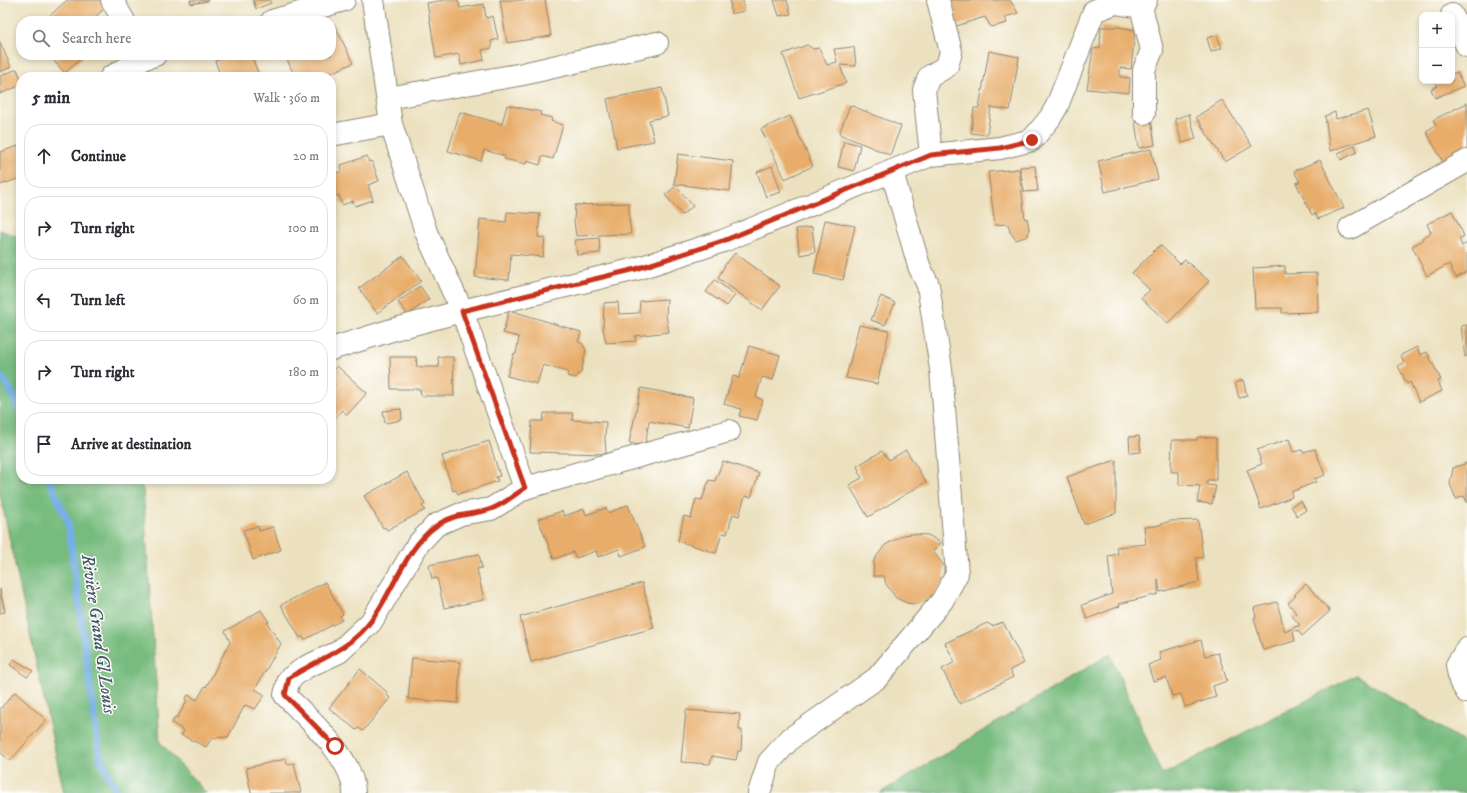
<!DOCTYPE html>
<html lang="en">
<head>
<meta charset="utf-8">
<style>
	:root { --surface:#fff; --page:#f2f2f3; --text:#2b2b33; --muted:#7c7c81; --line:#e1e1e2 }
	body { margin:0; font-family:"IM FELL DW Pica",serif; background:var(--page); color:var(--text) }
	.controls { position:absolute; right:12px; top:12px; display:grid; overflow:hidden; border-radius:8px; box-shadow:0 2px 6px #0003 }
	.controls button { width:36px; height:36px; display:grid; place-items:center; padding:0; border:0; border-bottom:1px solid var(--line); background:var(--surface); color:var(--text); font:20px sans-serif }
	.stop { position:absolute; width:12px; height:12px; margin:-9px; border:3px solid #c8321e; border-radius:50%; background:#fff }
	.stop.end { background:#c8321e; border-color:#fff; box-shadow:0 1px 4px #0008 }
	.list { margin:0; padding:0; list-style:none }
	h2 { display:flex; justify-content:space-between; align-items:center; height:52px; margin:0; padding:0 16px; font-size:17px }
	h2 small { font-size:13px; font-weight:400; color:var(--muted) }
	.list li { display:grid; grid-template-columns:26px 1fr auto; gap:12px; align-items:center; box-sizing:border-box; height:64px; margin:0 8px 8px; padding:0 8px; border:1px solid var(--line); border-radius:16px }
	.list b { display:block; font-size:15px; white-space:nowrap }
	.list em { font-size:13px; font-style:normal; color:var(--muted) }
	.icon { flex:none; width:22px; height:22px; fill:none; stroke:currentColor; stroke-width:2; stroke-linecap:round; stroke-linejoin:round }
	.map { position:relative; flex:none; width:1467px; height:793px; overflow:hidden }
	.search { position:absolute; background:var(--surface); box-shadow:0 2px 6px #0003; left:16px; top:16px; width:320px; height:44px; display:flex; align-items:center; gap:10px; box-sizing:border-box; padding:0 14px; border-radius:16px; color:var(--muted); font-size:15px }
	.panel { position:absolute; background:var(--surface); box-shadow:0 2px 6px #0003; left:16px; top:72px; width:320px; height:412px; border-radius:16px }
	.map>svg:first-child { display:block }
	.forest { fill:#77bb7e; stroke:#517354 }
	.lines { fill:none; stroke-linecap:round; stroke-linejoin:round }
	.stream { stroke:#76afe6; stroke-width:7 }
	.building { fill:#e8ad6a }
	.minor-casing { stroke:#8c8675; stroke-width:24 }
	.minor { stroke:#fff; stroke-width:22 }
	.route { stroke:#c8321e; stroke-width:5 }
	.labels { text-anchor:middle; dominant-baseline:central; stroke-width:3; stroke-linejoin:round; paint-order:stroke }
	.water-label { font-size:18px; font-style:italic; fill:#45596c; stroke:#fdfcf7 }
</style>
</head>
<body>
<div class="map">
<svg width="1467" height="793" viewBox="0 0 1467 793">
	<rect width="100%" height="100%" fill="#fdfcf7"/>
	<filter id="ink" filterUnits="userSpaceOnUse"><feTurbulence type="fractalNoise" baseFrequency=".025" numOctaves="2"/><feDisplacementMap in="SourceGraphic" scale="8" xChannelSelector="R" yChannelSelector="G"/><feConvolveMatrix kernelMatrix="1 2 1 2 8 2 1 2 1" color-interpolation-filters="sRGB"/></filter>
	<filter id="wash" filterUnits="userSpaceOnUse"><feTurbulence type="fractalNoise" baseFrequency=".012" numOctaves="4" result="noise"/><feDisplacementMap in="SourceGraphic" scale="16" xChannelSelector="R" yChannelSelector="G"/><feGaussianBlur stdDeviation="0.9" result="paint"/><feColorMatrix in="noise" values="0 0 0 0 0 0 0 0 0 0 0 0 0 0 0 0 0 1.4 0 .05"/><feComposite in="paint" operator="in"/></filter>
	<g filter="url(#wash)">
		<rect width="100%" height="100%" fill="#ece1bf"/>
		<path class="forest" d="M 0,230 L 21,238 L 21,479 L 139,479 L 143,490 L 160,742 L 206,793 L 64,793 L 0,494 Z
			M 1110,654 L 1162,775 L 1356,675 L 1467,744 L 1467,793 L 880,793 Z"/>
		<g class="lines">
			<path class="stream" d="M 0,376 L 9,387 L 21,415
				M 49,479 L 68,522 L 100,759 L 118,793"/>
		</g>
		<g id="blocks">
			<path class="building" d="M 67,0 L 102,0 L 107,6 L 91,21 L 44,21 Z
				M 190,0 L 208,0 L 208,1 L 191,4 Z
				M 253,0 L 270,0 L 271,3 L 256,9 Z
				M 444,0 L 458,0 L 460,8 L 484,4 L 486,18 L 493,16 L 498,39 L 491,41 L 492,48 L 482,50 L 484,60 L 461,65 L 459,54 L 436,58 L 427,3 Z
				M 500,0 L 545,0 L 551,36 L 507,43 Z
				M 730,0 L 743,0 L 744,11 L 731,14 Z
				M 774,0 L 787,0 L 791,14 L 779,16 Z
				M 944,0 L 1010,0 L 1018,13 L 1005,17 L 1007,23 L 991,27 L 985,17 L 953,27 Z
				M 334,24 L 353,63 L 322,77 L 295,77 L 285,55 L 331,55 L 331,26 Z
				M 1101,27 L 1118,27 L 1135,30 L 1131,69 L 1120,68 L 1120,77 L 1130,78 L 1129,93 L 1087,89 L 1093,49 L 1100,48 Z
				M 1217,35 L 1222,48 L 1211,52 L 1207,38 Z
				M 0,42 L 11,67 L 0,72 Z
				M 807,45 L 813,49 L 819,48 L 827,65 L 837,62 L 834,49 L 854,47 L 856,66 L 840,65 L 846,83 L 799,98 L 783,54 Z
				M 989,51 L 1019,57 L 1010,110 L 991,107 L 987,135 L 971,133 L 974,108 L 979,108 Z
				M 61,55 L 85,55 L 65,73 L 54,61 Z
				M 225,55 L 251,55 L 259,75 L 254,77 L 221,77 L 215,61 L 226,57 Z
				M 17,69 L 21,79 L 21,85 L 0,94 L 0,76 Z
				M 1457,72 L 1464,86 L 1435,98 L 1431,89 L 1438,86 L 1435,81 L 1452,81 L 1452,74 Z
				M 662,88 L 668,116 L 649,120 L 654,141 L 617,148 L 607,99 Z
				M 1222,100 L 1252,146 L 1225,162 L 1196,117 Z
				M 1467,103 L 1467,150 L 1443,162 L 1426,131 L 1436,125 L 1433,120 Z
				M 507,105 L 541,112 L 540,115 L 552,118 L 551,121 L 563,125 L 553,159 L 542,156 L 540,165 L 527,161 L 526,164 L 504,159 L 505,156 L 484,150 L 481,161 L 448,151 L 460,112 L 502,124 Z
				M 850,105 L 901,126 L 890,155 L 839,134 Z
				M 1368,110 L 1376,136 L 1330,151 L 1325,116 L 1335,112 L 1336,119 Z
				M 1189,114 L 1196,139 L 1182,143 L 1175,119 Z
				M 790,116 L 813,166 L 785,179 L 761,129 Z
				M 1151,119 L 1155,145 L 1139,148 L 1135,121 Z
				M 844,141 L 860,145 L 854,171 L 838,167 Z
				M 21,145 L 21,178 L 0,185 L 0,152 Z
				M 1355,145 L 1357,152 L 1341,160 L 1338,153 Z
				M 1151,149 L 1158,179 L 1105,192 L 1098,161 Z
				M 678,154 L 733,161 L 730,191 L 674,184 Z
				M 367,156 L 369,162 L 372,161 L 379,181 L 368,185 L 373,200 L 355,206 L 353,201 L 342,205 L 339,195 L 331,198 L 331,175 L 342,171 L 341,165 Z
				M 1320,160 L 1344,208 L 1318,219 L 1315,213 L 1312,215 L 1296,183 L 1300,182 L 1294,171 Z
				M 772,166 L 781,192 L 766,197 L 757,172 Z
				M 1035,166 L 1038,191 L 1024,192 L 1020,167 Z
				M 1019,169 L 1025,219 L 1027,218 L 1029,228 L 1028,236 L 1016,240 L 1010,232 L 1008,224 L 995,225 L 988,172 Z
				M 676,186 L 693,206 L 682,215 L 665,195 Z
				M 629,203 L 629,218 L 631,234 L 576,236 L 574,221 L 575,205 Z
				M 1452,211 L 1464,236 L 1459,239 L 1462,246 L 1467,243 L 1467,272 L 1456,278 L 1449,264 L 1427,276 L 1412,246 L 1423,240 L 1422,238 L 1431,233 L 1427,224 Z
				M 507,212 L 540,214 L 538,237 L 545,238 L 543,257 L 511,254 L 509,280 L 475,277 L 480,219 L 506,222 Z
				M 825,220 L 855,226 L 843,280 L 814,274 Z
				M 812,227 L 815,252 L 800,255 L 796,229 Z
				M 599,238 L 600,253 L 577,255 L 575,240 Z
				M 1160,245 L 1180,264 L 1185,260 L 1209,281 L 1168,323 L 1141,298 L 1150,290 L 1132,273 Z
				M 735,253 L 780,286 L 762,310 L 718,278 L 725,265 Z
				M 403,256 L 421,281 L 377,313 L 359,288 Z
				M 1285,266 L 1285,274 L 1317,273 L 1318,312 L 1282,313 L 1282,308 L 1255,308 L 1253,268 Z
				M 715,280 L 735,295 L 727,306 L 706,292 Z
				M 420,286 L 429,299 L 408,315 L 398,302 Z
				M 881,296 L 895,303 L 885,325 L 871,320 Z
				M 667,299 L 666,315 L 669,332 L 635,336 L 636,341 L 606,343 L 603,329 L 604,303 L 618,302 L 619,314 L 639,313 L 640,301 Z
				M 509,310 L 581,332 L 578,342 L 582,343 L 586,350 L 581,372 L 575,378 L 567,376 L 568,372 L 543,365 L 537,384 L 507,376 L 514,353 L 516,354 L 519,337 L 503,333 Z
				M 859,325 L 889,331 L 877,384 L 846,378 Z
				M 1467,325 L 1467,356 L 1465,357 L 1461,326 Z
				M 749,346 L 780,355 L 773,380 L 762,377 L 756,397 L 763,400 L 757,420 L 739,416 L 741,409 L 724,404 L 733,376 L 739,378 Z
				M 1417,347 L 1420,355 L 1427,352 L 1441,380 L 1438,381 L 1442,391 L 1419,402 L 1410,382 L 1407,384 L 1398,366 L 1404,363 L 1401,355 Z
				M 390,357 L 416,357 L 417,367 L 439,367 L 438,357 L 453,357 L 454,396 L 421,396 L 420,389 L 391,389 Z
				M 337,366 L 367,393 L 347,415 L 342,410 L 331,422 L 331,389 L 335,385 L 331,381 L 331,373 Z
				M 1243,380 L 1247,396 L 1239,398 L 1235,383 Z
				M 641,388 L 693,398 L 688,428 L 649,421 L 645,446 L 629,443 Z
				M 401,409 L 402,420 L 385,423 L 383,411 Z
				M 544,413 L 573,413 L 572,420 L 606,422 L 605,438 L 606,454 L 530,452 L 532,421 L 543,421 Z
				M 1139,436 L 1141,452 L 1130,453 L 1129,437 Z
				M 1197,437 L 1216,438 L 1216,480 L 1207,480 L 1207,485 L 1216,486 L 1212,504 L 1197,502 L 1200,486 L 1179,485 L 1179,472 L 1171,472 L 1172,440 L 1197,440 Z
				M 1289,439 L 1293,452 L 1302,450 L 1303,452 L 1315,449 L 1325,475 L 1314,479 L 1316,482 L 1291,492 L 1292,497 L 1261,509 L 1247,470 L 1262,464 L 1257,450 Z
				M 489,441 L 500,476 L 496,477 L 498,481 L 458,494 L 456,490 L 453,491 L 442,456 Z
				M 906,450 L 926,482 L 868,517 L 849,485 L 862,478 L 858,472 L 859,471 L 857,466 L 882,451 L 889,460 Z
				M 1116,460 L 1116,513 L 1084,524 L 1067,477 Z
				M 723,461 L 759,473 L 751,497 L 745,496 L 739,516 L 733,514 L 727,534 L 722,533 L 716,553 L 678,541 L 684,516 L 691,518 L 696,499 L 702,500 L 709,480 L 715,481 Z
				M 1467,463 L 1467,503 L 1464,496 L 1456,499 L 1450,484 L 1453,468 Z
				M 407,472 L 425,504 L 422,506 L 425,510 L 387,530 L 385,527 L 383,528 L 364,496 Z
				M 1301,501 L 1306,510 L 1297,516 L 1291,506 Z
				M 628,505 L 645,547 L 621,556 L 619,549 L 598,557 L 596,551 L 576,558 L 573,552 L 554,559 L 538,519 L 562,511 L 564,516 L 584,509 L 586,515 L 606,508 L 608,513 Z
				M 1198,520 L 1203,557 L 1196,558 L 1199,582 L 1160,592 L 1158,579 L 1158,594 L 1119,604 L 1120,606 L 1087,619 L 1082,605 L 1112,594 L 1108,556 L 1118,554 L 1116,547 L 1146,544 L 1144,527 L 1156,526 L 1170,521 Z
				M 258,526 L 259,531 L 273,527 L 281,550 L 253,560 L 243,530 Z
				M 912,534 L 928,535 L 941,543 L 933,551 L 944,566 L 944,579 L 931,599 L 915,604 L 907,603 L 896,598 L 886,584 L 884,576 L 873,576 L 874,560 L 885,545 L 904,535 Z
				M 479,554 L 482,568 L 477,569 L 484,600 L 444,608 L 437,578 L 432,579 L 429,565 Z
				M 325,582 L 343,614 L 340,616 L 342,620 L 304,640 L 303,636 L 300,638 L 281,605 Z
				M 642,583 L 654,628 L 531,662 L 520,617 Z
				M 1306,584 L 1330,611 L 1302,636 L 1297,630 L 1293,632 L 1295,641 L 1263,650 L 1254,618 L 1256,617 L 1254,608 L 1277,602 L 1285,632 L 1300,625 L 1292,616 L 1296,613 L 1288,603 L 1296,596 L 1294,595 Z
				M 0,589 L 5,612 L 0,613 Z
				M 261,610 L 269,622 L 267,623 L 281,644 L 255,689 L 265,695 L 255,709 L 245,705 L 228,737 L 212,738 L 206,747 L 181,735 L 184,731 L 172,723 L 175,717 L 177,718 L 187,701 L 185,700 L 188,695 L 197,700 L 205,686 L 206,687 L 230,642 L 225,631 Z
				M 1003,622 L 1024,663 L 1010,670 L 1013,677 L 960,704 L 942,669 L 955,662 L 945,643 L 987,623 L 992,626 Z
				M 1201,640 L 1205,656 L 1218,653 L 1227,681 L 1213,686 L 1216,697 L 1185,707 L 1181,694 L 1172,696 L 1166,677 L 1153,681 L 1148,665 L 1161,660 L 1159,652 Z
				M 412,658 L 460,662 L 458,703 L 408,699 Z
				M 14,659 L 33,671 L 27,677 L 10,665 Z
				M 360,669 L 388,693 L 387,695 L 390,698 L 363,731 L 359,728 L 356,730 L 329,708 Z
				M 15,692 L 46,720 L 10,761 L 0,752 L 0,709 Z
				M 686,710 L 740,714 L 739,730 L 742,730 L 741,751 L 738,751 L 736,760 L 712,756 L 710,764 L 681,762 Z
				M 286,759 L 287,764 L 294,763 L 301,793 L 251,793 L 246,768 Z"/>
		</g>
	</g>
	<g filter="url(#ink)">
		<use href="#blocks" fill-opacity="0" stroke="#8c8675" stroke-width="1"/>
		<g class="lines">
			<defs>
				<path id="minor" d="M 112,0 L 124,21
					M 373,0 L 391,124 L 426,232 L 462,311 L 525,488
					M 1452,15 L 1467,46
					M 272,21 L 344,0
					M 111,77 L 145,58 L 155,55
					M 388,98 L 523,74 L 657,43
					M 1144,113 L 1144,70 L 1152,50 L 1141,7 L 1146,0
					M 331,135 L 391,124
					M 931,155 L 924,90 L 929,77 L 947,66 L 951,52 L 938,0
					M 1350,228 L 1467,161
					M 331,349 L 395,329 L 462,311 L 636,269 L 723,241 L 931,155 L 1000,148 L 1032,140 L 1050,118 L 1057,106 L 1094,11 L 1115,3 L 1141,7
					M 1467,648 L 1457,665 L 1460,681 L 1467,692
					M 354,793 C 354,758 308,719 285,695 L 289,679 L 306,667 L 339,652 L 371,622 L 418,544 L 436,525 L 461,514 L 491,509 L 525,488 L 729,431
					M 759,793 L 769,762 L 791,738 L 877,678 L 942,601 L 957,574 L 941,369 L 928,285 L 919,266 L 892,172"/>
			</defs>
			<use href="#minor" class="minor-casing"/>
			<use href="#minor" class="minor"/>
		</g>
	</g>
	<g class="lines" filter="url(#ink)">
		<path class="route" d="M 335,746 L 285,695 L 289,678 C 317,660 351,649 371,621 C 393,592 406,547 436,526 C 455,512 473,516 491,509 C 503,505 514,495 525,488 L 462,311 L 636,269 L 723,241 L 931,155 L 1000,148 L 1032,140"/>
	</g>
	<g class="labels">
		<g class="water-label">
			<text transform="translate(98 634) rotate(82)">Rivière Grand Gl Louis</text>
		</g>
	</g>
</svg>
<div class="controls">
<button>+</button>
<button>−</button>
</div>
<div class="stop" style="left:335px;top:746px"></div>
<div class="stop end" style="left:1032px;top:140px"></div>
<div class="search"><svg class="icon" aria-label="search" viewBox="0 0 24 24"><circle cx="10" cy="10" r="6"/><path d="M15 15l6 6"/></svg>Search here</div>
<section class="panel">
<h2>5 min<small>Walk · 360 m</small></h2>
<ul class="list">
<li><svg class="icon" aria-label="ahead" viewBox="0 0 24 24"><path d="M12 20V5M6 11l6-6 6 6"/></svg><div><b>Continue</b></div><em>20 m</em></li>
<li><svg class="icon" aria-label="right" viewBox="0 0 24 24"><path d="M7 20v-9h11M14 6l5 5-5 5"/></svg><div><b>Turn right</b></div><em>100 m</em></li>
<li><svg class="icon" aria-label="left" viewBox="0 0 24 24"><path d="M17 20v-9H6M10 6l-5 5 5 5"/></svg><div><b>Turn left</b></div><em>60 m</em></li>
<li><svg class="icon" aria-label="right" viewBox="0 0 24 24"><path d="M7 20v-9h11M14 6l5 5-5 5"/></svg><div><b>Turn right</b></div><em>180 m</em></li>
<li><svg class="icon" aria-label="arrive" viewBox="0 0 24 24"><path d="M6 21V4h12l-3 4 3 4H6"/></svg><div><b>Arrive at destination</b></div></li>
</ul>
</section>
</div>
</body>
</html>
